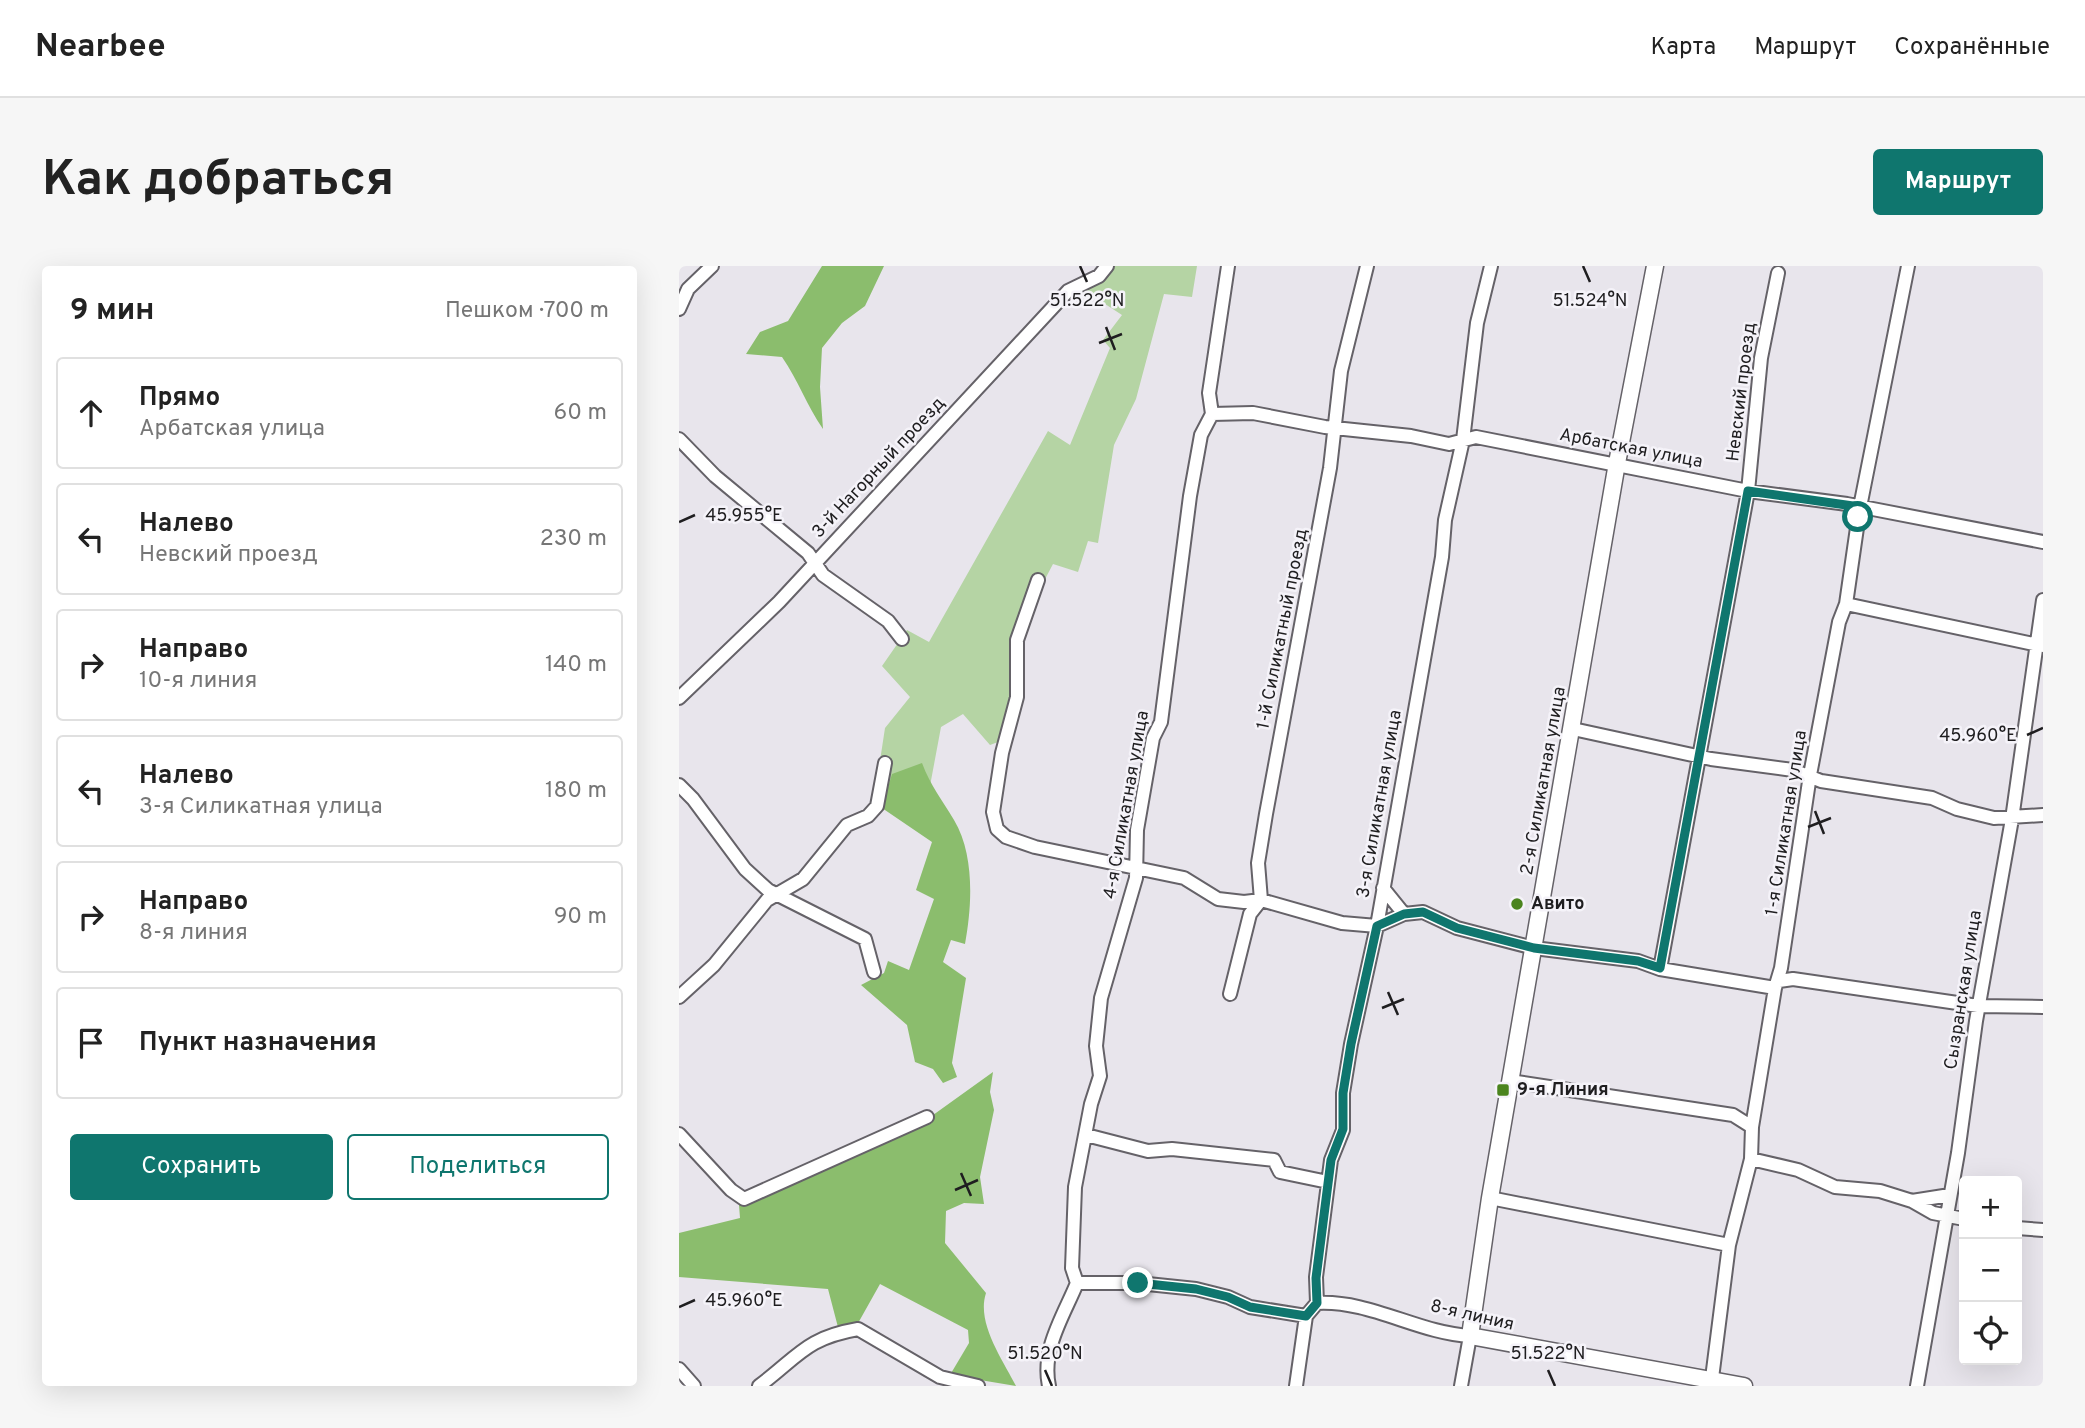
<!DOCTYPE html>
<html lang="ru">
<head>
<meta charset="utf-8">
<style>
	:root { --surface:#fff; --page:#f6f6f6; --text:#222; --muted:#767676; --line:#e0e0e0; --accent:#0f766e }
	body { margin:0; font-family:Overpass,sans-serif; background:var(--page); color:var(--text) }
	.controls { position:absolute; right:21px; bottom:21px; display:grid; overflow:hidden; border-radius:7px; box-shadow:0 7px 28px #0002 }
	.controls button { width:63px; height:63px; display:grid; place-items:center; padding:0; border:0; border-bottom:2px solid var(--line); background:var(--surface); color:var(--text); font:35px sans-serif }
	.stop { position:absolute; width:21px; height:21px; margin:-16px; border:5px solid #0f766e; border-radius:50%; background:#fff }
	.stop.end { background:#0f766e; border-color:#fff; box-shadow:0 2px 7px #0008 }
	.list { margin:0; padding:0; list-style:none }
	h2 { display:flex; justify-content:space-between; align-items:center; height:91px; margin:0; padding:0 28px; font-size:30px }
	h2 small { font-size:23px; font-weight:400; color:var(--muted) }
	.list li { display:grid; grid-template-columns:46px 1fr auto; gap:21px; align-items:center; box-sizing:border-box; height:112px; margin:0 14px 14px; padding:0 14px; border:2px solid var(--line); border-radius:7px }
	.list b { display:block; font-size:26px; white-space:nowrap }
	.list p { margin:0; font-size:23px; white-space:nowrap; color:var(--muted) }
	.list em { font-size:23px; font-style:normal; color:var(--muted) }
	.actions { display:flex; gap:14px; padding:21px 28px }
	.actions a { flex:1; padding:16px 0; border:2px solid var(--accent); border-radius:7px; text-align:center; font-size:24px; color:var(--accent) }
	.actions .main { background:var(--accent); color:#fff }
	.icon { flex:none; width:38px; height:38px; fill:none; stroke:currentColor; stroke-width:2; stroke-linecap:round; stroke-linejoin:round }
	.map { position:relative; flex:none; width:1364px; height:1120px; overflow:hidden; border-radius:7px }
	header { display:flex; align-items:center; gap:42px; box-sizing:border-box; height:98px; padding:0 35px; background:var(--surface); border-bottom:2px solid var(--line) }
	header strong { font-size:33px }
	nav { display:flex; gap:38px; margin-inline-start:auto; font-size:24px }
	.intro { display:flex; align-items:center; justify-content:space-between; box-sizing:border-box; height:168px; padding:0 42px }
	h1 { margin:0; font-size:49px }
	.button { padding:18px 32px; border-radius:7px; background:var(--accent); color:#fff; font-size:24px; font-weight:700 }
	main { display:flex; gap:42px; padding:0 42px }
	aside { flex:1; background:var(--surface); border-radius:7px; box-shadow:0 7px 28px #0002 }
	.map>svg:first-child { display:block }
	.green { fill:#b5d4a4 }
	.forest { fill:#8bbd6d }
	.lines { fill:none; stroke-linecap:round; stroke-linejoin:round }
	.minor-casing { stroke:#656268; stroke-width:16 }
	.tertiary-casing { stroke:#656268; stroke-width:19 }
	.minor { stroke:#fff; stroke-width:12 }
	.tertiary { stroke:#fff; stroke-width:16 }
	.route { stroke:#0f766e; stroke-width:9 }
	.ticks { fill:none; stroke:#1f1e20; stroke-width:2.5 }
	.poi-dot { fill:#4b841e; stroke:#f5f3f9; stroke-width:2.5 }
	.labels { text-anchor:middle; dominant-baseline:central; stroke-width:5; stroke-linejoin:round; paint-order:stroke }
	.street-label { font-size:18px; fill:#1f1e20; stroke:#f5f3f9 }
	.poi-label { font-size:18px; font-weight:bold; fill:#1f1e20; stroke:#f5f3f9; text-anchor:start }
	.ticks-label { font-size:18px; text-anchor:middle; fill:#1f1e20; stroke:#f5f3f9; stroke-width:5; stroke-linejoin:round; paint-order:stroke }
</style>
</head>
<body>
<header>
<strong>Nearbee</strong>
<nav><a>Карта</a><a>Маршрут</a><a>Сохранённые</a></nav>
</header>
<div class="intro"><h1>Как добраться</h1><a class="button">Маршрут</a></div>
<main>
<aside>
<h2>9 мин<small>Пешком · 700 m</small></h2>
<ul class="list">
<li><svg class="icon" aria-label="ahead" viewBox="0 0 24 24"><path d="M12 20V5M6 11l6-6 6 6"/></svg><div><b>Прямо</b><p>Арбатская улица</p></div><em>60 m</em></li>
<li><svg class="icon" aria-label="left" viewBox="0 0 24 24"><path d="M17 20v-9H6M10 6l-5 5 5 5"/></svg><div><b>Налево</b><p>Невский проезд</p></div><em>230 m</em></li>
<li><svg class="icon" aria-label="right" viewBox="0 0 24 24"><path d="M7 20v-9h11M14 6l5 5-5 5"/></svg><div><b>Направо</b><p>10-я линия</p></div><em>140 m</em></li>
<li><svg class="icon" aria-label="left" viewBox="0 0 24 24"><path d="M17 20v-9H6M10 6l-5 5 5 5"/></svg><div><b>Налево</b><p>3-я Силикатная улица</p></div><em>180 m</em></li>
<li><svg class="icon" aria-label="right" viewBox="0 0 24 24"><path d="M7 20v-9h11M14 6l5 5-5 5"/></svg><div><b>Направо</b><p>8-я линия</p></div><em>90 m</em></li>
<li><svg class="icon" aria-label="arrive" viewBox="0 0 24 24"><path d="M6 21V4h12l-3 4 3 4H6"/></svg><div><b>Пункт назначения</b></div></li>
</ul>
<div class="actions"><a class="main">Сохранить</a><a>Поделиться</a></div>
</aside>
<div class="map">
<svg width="1364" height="1120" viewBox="0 0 1364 1120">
	<rect width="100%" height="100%" fill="#e8e5ec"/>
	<path class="green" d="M 434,0 L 518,0 L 513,31 L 485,28 L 457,133 L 435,179 L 419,277 L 409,275 L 399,306 L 374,298 L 354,336 L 319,476 L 311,479 L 284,448 L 262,461 L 251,520 L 242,498 L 203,542 L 195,534 L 206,462 L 231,431 L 203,400 L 228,364 L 250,376 L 369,165 L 391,179 L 431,82 L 424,74 L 443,49 L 403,23 L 424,14 Z"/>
	<path class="forest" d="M 143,0 L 205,0 L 186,40 L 163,57 L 143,82 L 141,121 L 144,163 C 128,140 119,114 103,91 L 67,88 L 81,66 L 109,55 Z
		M 243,497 C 251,519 264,535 275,554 C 296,589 293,640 286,678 L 272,674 L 264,696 L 287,712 L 273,797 L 278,811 L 264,817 L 254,803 L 236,796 L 228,759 L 182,719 L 205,707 L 209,695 L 230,704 L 255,633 L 237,624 L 253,576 L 203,542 L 213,508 Z
		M 314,806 L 311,826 L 315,844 L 301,911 L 305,938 L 285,937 L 267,945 L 266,977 L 307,1027 C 297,1057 324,1094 337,1120 L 271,1109 L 290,1077 L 289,1064 L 201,1018 L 178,1059 L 160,1065 L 149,1023 L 0,1011 L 0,967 L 61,952 L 60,939 L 229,867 Z"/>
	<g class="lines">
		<defs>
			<path id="minor" d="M 0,43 L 9,23 L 33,0
				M 533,148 L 574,147 L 646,161 L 732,170 L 770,178 L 797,171 L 1069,225 L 1168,238 L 1364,276
				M 0,173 L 36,210 L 129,287 L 144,309 L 209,355 L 223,373
				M 359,314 L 338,374 L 338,431 L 323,487 L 314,546 L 318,563 L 327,571 L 356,581 L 505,612 L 539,633 L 565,636 L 582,634 L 663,657 L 698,660 L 725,648 L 744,646 L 778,662 L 855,682 L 959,695 L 981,703 L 1096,722
				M 1167,338 L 1364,380
				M 0,432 L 100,336 L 389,25 L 420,10 L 428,0
				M 894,463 L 1032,493 L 1114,504 L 1142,515 L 1253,532 L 1278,543 L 1315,552 L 1364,549
				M 0,519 L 14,533 L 66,603 L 89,624 L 186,673 L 195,706
				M 704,622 L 725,648
				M 981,703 L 1069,225 L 1082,92 L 1099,7
				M 1100,715 L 1114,713 L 1299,740 L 1364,741
				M 551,728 L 571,648 L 582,634 L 579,597 L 587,548 L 651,202 L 662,105 L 688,0
				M 0,731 L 35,699 L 88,634 L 124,613 L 168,559 L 189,550 L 198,540 L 206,497
				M 831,815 L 1054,849 L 1073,861
				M 0,868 L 52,924 L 65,933 L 248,851
				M 407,869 L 469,885 L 493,883 L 595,894 L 601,906 L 649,916
				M 1072,893 L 1119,904 L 1156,921 L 1201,925 L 1233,935 L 1254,947 L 1285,953
				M 811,932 L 1050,979
				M 1233,935 L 1271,929
				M 1338,962 L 1364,964
				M 398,1017 L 459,1017 L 517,1023 L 549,1031 L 571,1041 L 627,1050
				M 638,1037 C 691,1034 739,1067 791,1070 L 782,1120
				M 0,1103 L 15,1120
				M 80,1120 C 120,1090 127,1072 179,1063 L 261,1111 L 299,1120
				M 370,1120 C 362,1083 385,1049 398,1017 L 393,1002 L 396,921 L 412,838 L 421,810 L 417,780 L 422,732 L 457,612 L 458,564 L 474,472 L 482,456 L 511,230 L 522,169 L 533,148 L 530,127 L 549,0
				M 617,1120 L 627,1050 L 638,1037 L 637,1011 L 652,894 L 664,864 L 664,827 L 672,778 L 698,660 L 763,291 L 766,254 L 784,174 L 798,57 L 812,0
				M 1032,1120 L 1050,979 L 1072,893 L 1073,861 L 1096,722 L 1102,702 L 1131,509 L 1160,356 L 1167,338 L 1181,241 L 1229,0
				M 1238,1120 L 1279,887 L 1297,755 L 1333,553 L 1364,334"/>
			<path id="tertiary" d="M 976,0 L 938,197 L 811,932 L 791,1070 L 1065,1120"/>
		</defs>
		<use href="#minor" class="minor-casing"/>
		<use href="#tertiary" class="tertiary-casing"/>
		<use href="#minor" class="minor"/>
		<use href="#tertiary" class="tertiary"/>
	</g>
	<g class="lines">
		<path class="route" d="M 459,1017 L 517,1023 L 549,1031 L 571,1041 L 627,1050 L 638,1037 L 637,1012 L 652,894 L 664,863 L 664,827 L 672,778 L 698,660 L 725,648 L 744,646 L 778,662 L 855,682 L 959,695 L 981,702 L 1069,225 L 1181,241 L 1179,251"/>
	</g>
	<path class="ticks" d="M 401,0 L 408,16M 904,0 L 911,16M 427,61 L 436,84M 420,77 L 443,68M 0,256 L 16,249M 1348,469 L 1364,462M 1136,545 L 1145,568M 1129,561 L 1152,552M 709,726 L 719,749M 703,742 L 725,733M 282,907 L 292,930M 276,924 L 299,914M 0,1041 L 16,1034M 366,1104 L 373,1120M 869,1104 L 876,1120"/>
	<g class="poi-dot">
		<circle cx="838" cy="638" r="7"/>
		<rect x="817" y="817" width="14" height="14" rx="3.5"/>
	</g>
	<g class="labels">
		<g class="street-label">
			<text transform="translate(1063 126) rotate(-83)">Невский проезд</text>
			<text transform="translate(952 183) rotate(11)">Арбатская улица</text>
			<text transform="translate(200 202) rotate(-47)">3-й Нагорный проезд</text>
			<text transform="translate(604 363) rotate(-79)">1-й Силикатный проезд</text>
			<text transform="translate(865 515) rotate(-80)">2-я Силикатная улица</text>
			<text transform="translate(701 538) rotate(-80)">3-я Силикатная улица</text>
			<text transform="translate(448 539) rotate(-80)">4-я Силикатная улица</text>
			<text transform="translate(1108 557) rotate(-81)">1-я Силикатная улица</text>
			<text transform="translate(1285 724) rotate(-81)">Сызранская улица</text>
			<text transform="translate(793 1050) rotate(13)">8-я линия</text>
		</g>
		<g class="poi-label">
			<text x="852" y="638">Авито</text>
			<text x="838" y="824">9-я Линия</text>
		</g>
	</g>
	<g class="ticks-label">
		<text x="408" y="40">51.522°N</text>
		<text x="911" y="40">51.524°N</text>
		<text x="65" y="255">45.955°E</text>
		<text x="1299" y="475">45.960°E</text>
		<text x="65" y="1040">45.960°E</text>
		<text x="366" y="1093">51.520°N</text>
		<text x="869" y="1093">51.522°N</text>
	</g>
</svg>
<div class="controls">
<button>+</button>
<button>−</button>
<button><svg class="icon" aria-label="locate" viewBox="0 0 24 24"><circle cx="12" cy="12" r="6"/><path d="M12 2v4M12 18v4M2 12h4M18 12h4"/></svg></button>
</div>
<div class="stop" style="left:1179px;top:251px"></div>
<div class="stop end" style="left:459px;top:1017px"></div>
</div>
</main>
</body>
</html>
